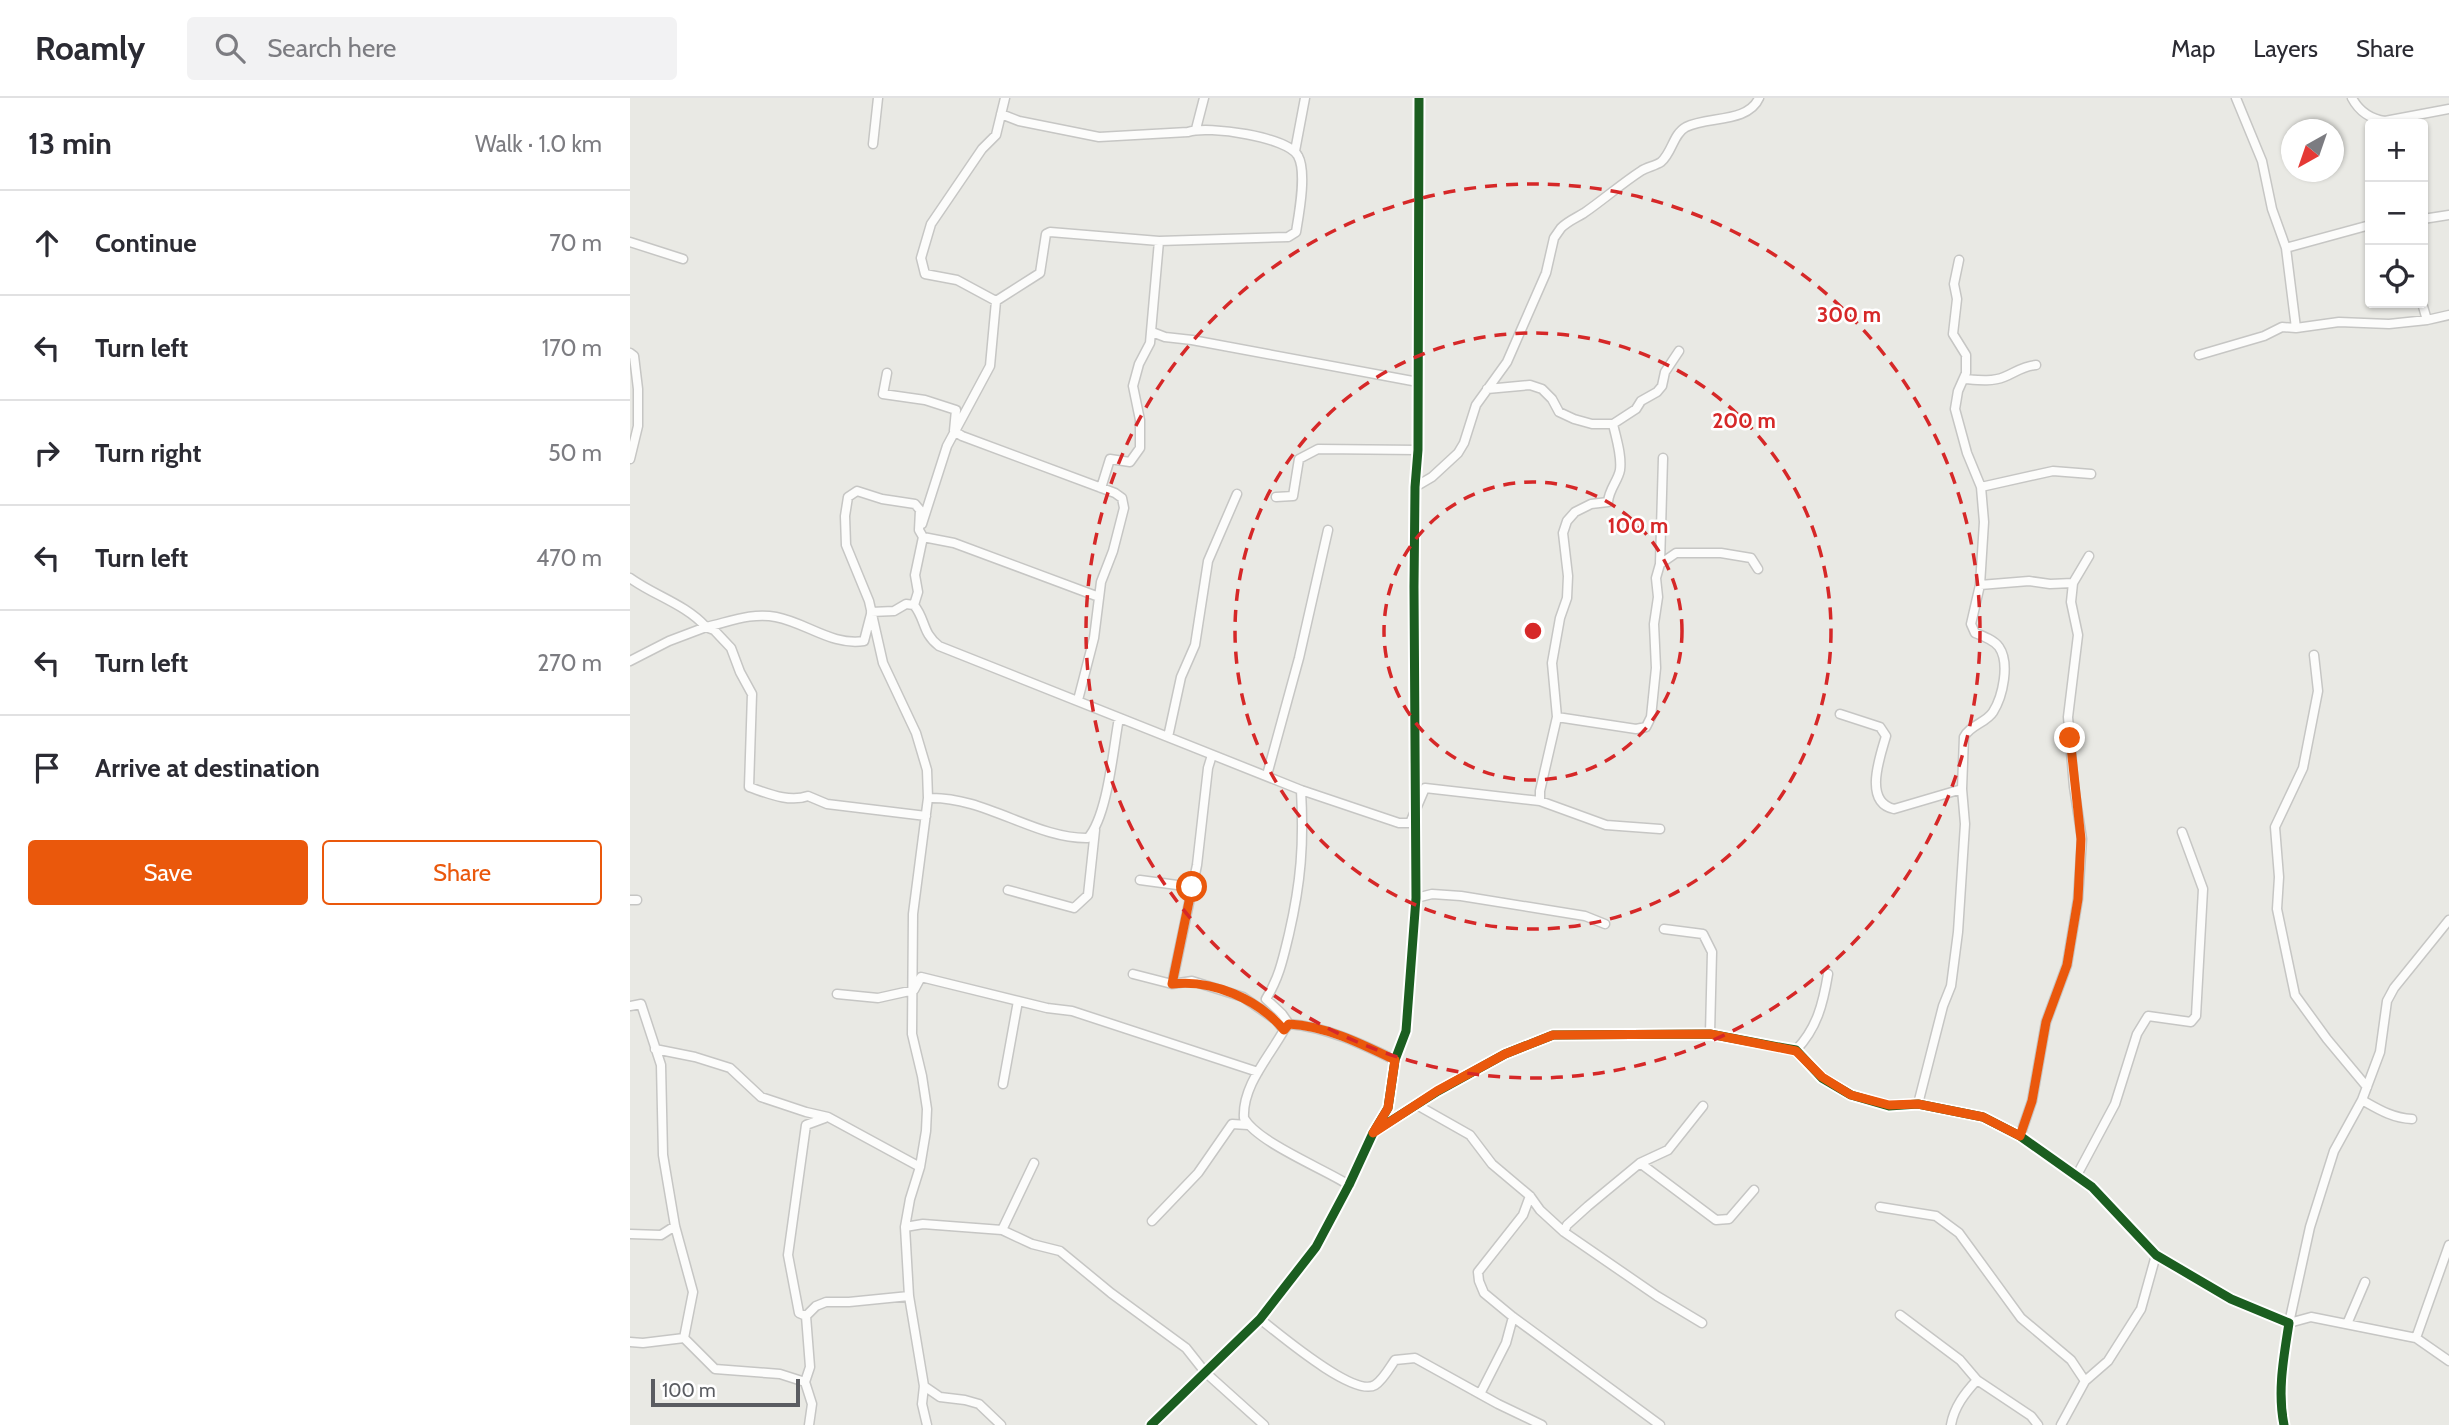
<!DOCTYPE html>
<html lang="en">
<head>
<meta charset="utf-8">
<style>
	:root { --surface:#fff; --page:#f2f2f3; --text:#2b2b33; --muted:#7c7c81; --line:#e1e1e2; --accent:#ea580c }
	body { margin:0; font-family:Cabin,sans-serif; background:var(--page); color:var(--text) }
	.controls { position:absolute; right:21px; top:21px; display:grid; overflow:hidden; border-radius:7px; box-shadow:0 2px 5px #0004 }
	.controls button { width:63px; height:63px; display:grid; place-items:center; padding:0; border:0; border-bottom:2px solid var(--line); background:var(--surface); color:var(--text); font:35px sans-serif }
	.compass { position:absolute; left:1651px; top:21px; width:63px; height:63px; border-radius:50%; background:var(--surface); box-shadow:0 2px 5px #0004; rotate:220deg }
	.scale { position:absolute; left:21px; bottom:18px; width:149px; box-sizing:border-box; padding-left:7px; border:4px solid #5a5c61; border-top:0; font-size:19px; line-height:24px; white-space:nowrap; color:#5a5c61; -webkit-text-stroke:5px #fff; paint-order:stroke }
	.stop { position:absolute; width:21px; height:21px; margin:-16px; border:5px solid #ea580c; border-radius:50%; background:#fff }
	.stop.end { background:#ea580c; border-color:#fff; box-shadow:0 2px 7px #0008 }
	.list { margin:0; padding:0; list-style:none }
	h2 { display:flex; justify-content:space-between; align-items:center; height:91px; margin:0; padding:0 28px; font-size:30px }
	h2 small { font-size:23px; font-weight:400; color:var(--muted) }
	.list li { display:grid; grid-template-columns:46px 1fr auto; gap:21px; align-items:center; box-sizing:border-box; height:105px; padding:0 28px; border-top:2px solid var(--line) }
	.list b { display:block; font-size:26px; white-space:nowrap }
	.list em { font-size:23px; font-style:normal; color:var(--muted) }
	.actions { display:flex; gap:14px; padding:21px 28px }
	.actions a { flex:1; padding:16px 0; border:2px solid var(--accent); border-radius:7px; text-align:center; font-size:24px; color:var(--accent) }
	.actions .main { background:var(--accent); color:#fff }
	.icon { flex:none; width:38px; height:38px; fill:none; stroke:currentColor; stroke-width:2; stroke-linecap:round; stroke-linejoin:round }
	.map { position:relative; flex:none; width:1819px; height:1327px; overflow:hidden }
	header { display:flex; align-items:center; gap:42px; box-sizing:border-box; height:98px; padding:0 35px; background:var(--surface); border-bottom:2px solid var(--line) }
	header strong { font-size:33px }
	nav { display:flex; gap:38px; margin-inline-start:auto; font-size:24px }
	.search { width:490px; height:63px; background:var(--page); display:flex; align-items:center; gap:18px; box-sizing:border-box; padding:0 24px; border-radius:7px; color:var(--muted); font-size:26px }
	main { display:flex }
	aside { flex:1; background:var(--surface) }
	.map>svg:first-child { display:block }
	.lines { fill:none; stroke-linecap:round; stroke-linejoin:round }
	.street-casing { stroke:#c6c6c4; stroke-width:11 }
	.street { stroke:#fcfcfb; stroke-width:8 }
	.cycleway-casing { stroke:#fff; stroke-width:13 }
	.cycleway { stroke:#1b5e20; stroke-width:9 }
	.route { stroke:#ea580c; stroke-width:9 }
	.ring { fill:none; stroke:#d62828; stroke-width:3.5; stroke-dasharray:12 9 }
	.centre { fill:#d62828; stroke:#fff; stroke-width:3.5 }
	.ring-label { font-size:21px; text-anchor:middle; font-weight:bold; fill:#d62828; stroke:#fff; stroke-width:5; stroke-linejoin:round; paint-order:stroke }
</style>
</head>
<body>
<header>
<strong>Roamly</strong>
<div class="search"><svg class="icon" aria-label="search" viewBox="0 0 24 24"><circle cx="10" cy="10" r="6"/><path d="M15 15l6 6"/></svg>Search here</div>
<nav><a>Map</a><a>Layers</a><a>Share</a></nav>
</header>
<main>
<aside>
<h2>13 min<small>Walk · 1.0 km</small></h2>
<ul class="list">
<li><svg class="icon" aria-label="ahead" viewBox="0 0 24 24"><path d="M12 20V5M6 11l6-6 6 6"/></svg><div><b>Continue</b></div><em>70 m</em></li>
<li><svg class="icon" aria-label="left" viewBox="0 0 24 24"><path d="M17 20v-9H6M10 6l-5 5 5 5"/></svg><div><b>Turn left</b></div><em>170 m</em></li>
<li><svg class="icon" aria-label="right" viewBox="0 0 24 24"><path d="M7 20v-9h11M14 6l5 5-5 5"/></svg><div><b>Turn right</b></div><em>50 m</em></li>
<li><svg class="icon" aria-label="left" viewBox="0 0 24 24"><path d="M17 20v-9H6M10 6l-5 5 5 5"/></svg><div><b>Turn left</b></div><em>470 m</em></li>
<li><svg class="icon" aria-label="left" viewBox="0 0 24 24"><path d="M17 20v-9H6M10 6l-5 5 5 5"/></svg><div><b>Turn left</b></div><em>270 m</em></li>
<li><svg class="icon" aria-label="arrive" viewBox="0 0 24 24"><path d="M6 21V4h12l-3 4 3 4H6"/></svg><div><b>Arrive at destination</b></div></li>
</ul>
<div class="actions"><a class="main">Save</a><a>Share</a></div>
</aside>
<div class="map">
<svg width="1819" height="1327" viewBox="0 0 1819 1327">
	<rect width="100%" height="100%" fill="#e9e9e4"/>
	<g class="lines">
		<defs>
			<path id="street" d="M 1606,0 L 1632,63 L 1642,111 L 1656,150 L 1666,230
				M 1722,0 C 1729,13 1741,21 1755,23 L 1819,11
				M 566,31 L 574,0
				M 243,46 L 248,0
				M 665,53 L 675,0
				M 1793,121 L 1819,117
				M 0,144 L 53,161
				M 1656,150 L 1740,127
				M 366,203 L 410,175 L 416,136 L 420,134 L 529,143 L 658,139 L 666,134 C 669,116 677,74 668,58 C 658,39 578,27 558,34 L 469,39 L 389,23 L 371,16
				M 366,203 L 327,182 L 295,176 L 291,160 L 301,126 L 352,51 L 366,37 L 375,0
				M 1792,205 L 1797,222
				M 522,234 L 535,239 L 562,242 L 788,284
				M 0,255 L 4,258 L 8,291 L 8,328 L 0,361
				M 1569,257 L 1634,238 L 1652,229 L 1666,230 L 1709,224 L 1759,226 L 1797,222 L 1819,217
				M 257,275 L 253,296 L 295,302 L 326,312 L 324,333 L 332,338 L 485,395 L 492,400 L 494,410 L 483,453 L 471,484 L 464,540 L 448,602
				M 1334,281 C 1347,282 1362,284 1374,279 C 1386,274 1393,268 1406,267
				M 857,291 L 900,287 L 912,291 L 922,301 L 929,314 L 944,321 L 962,326 L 983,326 L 1006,311 L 1011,303 L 1027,294 L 1032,288 L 1035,274 L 1049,253
				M 785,389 L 802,379 L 828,355 L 834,345 L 846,307 L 877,264 L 916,175 L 924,140 L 931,130 C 938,123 946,120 954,115 C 973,102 991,86 1011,73 C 1017,69 1025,68 1031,64 C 1042,55 1043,36 1056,29 C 1078,18 1118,25 1129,0
				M 1351,389 L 1423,373 L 1461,376
				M 471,390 L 480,361 L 500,364 L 510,350 L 510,322 L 503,288 L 509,266 L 520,245 L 529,143
				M 646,399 L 663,398 L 669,361 L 688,351 L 788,352
				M 292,426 L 317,348 L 360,268 L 366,203
				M 293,439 L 324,445 L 469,499
				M 1030,466 L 1033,360
				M 0,480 C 25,498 55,506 76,529 C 99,524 122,514 146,519 C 177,525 202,548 234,543 L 241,516
				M 1350,487 L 1399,483 L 1420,486 L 1443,485
				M 284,507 L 288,494 L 285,477 L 293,439 L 289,432 L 290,412 L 285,406 L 252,401 L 227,393 L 218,399 L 215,418 L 216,447 L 239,503 L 253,565 L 286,635 L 297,672 L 298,700 L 283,816 L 282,936 L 292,978 L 297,1011 L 296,1033 L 290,1069 L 280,1101 L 275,1129 L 279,1198 L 294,1288 L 292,1306 L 297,1327
				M 284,507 C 296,522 292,535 309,548 L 671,692 L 769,725 L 780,725 L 795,690 L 910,703 L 976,727 L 1030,731
				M 241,514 L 264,513 L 276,506 L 284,507
				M 1684,557 L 1688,593 L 1673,670 L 1645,729 L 1649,779 L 1647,811 L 1665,897 L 1697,941 L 1737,989
				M 0,563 L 39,543 L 76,529 L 84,532 L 101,550 L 110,574 L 122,596 L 119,689 C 137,695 159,705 178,698 L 197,706 L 296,718
				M 1210,616 L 1250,629 L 1256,638 C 1250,659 1233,704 1264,711 L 1332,691
				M 927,619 L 1006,631 L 1016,629 L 1021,619 L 1026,570 L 1024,526 L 1028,499 L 1026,480 L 1030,466 L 1046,455 L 1091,455 L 1121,460 L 1128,471
				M 538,639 L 551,579 L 565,547 L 578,463 L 607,396
				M 637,677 L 669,560 L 698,432
				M 298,700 C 355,698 405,741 458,740 C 478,717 483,651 489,620
				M 910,703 L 910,693 L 927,619 L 922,565 L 930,520 L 937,500 L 938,478 L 933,435 L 937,423 L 945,414 L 961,406 L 978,404 C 979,391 988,383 990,372 C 992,357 986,340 983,326
				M 510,782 L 562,789
				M 378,792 L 444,810 L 458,797 L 465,732
				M 786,800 L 802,796 L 831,798 L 955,818 L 975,826
				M 0,802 L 7,802
				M 1819,822 L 1764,890 L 1757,903 L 1750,954 L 1732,1002 L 1704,1053 L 1680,1129 L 1659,1225 L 1681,1219 L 1786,1240 L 1819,1263
				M 1034,831 L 1073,836 L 1082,854 L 1080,936
				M 503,876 L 542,886 L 562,883 L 613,899 L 646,922 L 654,932 L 659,926 C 696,929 732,946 765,962
				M 542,886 L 567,767 L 578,670 L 582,657
				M 207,896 L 248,900 L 284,892 L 291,879 L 417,910 L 442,913 L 628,974
				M 0,908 L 11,906 L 31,967 L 33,1057 L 45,1128 L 63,1194 L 54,1240
				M 659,926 L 652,916 L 636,901 C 649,880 653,861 659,836 C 671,784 674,746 671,692
				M 654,932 C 639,959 612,988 614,1020 C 627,1044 694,1071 719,1087
				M 25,951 L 65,959 L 100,970 L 131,999 L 176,1014 L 198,1019 L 290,1069
				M 1166,952 C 1187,930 1193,906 1198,876
				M 373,986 L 388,903
				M 1732,1002 C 1748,1011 1762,1020 1782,1021
				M 1288,1006 L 1313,908 L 1321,888 L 1328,834 L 1335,726 L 1332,691 L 1334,639 C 1340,627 1356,625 1363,614 C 1373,598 1380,565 1369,549 C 1364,542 1353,538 1345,535 L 1341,526 L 1350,487 L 1354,424 L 1351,389 L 1337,355 L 1325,311 L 1328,293 L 1336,275 L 1336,257 L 1323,236 L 1327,201 L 1324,186 L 1329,162
				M 787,1007 L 840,1037 L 862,1066 L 900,1098 L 910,1112 L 934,1134 L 1027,1198 L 1072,1225
				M 745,1034 L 808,993 L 875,956 L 923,937 L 1080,936 L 1154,950 L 1166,952 L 1192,980 L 1221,997 L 1259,1008 L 1288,1006 L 1353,1019 L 1390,1038 L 1462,1089 L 1526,1157 L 1601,1201 L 1659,1225 C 1654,1258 1647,1293 1654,1327
				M 1390,1038 L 1402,1003 L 1416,924 L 1437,867 L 1448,801 L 1452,741 L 1444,689 L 1438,619 L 1448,537 L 1441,504 L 1443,485 L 1459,458
				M 1010,1065 L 1086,1122 L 1099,1121 L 1124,1092
				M 1447,1077 L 1485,1006 L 1507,936 L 1518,918 L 1561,924 L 1566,918 L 1573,791 L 1552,734
				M 900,1098 L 893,1117 L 848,1174 L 849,1183 L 854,1195 L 883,1219 L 1030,1327
				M 1250,1109 L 1306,1118 L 1329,1135 L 1391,1220 L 1441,1262 L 1455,1283
				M 522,1123 L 568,1075 L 602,1026 L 618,1027
				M 275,1129 L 293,1126 L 372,1132 L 402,1146 L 430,1153 L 481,1195 L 556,1250 L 575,1274 L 634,1327
				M 372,1132 L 404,1065
				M 934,1134 L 937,1127 L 958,1108 L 1010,1065 L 1038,1052 L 1073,1008
				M 0,1136 L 31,1137 L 45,1128
				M 1270,1217 L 1330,1262 L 1347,1282 L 1401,1318 L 1408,1327
				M 176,1218 L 169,1215 L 158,1157 L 176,1027 L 195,1020
				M 630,1221 C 648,1235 724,1300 745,1287 C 753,1282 760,1269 765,1262 L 785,1260 L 868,1306 L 912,1327
				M 1717,1226 L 1735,1184
				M 54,1240 L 85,1271 L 150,1276 L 175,1284
				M 1786,1240 L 1819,1147
				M 0,1244 L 13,1245 L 54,1240
				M 294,1288 L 310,1299 L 335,1302 L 349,1306 L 371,1327
				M 850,1296 L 876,1245 L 883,1219
				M 179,1327 L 182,1306 L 175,1284 L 180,1269 L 176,1218 L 186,1208 L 196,1204 L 219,1204 L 279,1198
				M 521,1327 L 630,1221 L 686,1149 L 719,1087 L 743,1035 L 758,1010 L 765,962 L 776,933 L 786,800 L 784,489 L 785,389 L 788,352 L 789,0
				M 1321,1327 C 1324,1309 1335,1295 1347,1282
				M 1431,1327 L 1455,1283 L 1478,1263 L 1511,1211 L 1526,1157"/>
		</defs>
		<use href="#street" class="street-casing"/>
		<use href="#street" class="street"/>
		<defs>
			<path id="cycleway" d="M 745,1033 L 808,993 L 875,956 L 923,937 L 1080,936 L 1154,950 L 1166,952 L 1192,980 L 1221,997 L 1259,1008 L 1288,1006 L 1353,1019 L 1390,1038 L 1462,1089 L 1526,1157 L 1601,1201 L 1659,1225 C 1654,1258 1647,1293 1654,1327
				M 521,1327 L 630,1221 L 686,1149 L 719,1087 L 743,1035 L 758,1010 L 765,962 L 776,933 L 786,800 L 784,489 L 785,389 L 788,352 L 789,0"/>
		</defs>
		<use href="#cycleway" class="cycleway-casing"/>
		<use href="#cycleway" class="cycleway"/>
	</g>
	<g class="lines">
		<path class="route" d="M 562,789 L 542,886 C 582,881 628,901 654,932 L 659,926 C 696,928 732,946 765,962 L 758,1010 L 743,1035 L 807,993 L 875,956 L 923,937 L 1080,936 L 1166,953 L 1192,979 L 1221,997 L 1259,1007 L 1288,1006 L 1353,1019 L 1390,1038 L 1402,1003 L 1416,924 L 1437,867 L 1448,801 L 1451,741 L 1440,640"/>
	</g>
	<g class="ring">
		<circle cx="903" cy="533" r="149"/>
		<circle cx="903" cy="533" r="298"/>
		<circle cx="903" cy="533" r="447"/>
	</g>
	<circle cx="903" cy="533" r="10" class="centre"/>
	<g class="ring-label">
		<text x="1219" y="224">300 m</text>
		<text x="1114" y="330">200 m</text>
		<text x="1008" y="435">100 m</text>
	</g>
</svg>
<div class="controls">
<button>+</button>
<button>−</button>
<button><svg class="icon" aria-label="locate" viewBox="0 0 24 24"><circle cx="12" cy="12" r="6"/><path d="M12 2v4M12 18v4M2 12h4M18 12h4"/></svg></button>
</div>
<svg class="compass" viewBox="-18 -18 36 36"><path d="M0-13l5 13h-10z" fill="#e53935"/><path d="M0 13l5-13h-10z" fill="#7c7c81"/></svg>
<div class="scale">100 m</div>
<div class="stop" style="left:562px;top:789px"></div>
<div class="stop end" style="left:1440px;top:640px"></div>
</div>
</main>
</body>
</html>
